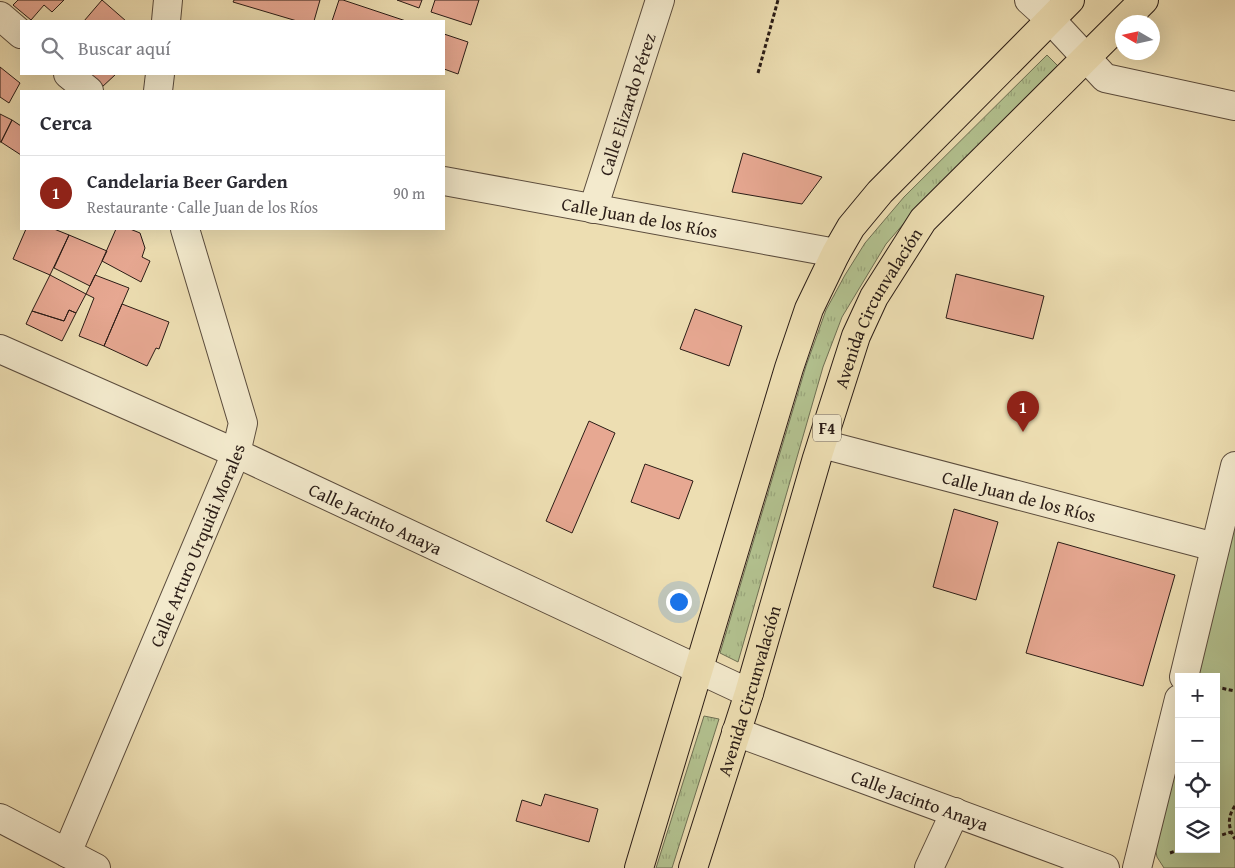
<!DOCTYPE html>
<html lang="es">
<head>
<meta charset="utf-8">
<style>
	:root { --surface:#fff; --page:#f2f2f3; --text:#2b2b33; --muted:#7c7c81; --line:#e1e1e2; --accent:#8f2418 }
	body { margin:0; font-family:"Gentium Book Plus",serif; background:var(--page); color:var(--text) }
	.controls { position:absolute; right:15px; bottom:15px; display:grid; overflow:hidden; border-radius:0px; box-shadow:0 5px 20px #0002 }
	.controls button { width:45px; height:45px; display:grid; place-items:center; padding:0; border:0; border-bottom:1px solid var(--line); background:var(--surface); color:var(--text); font:25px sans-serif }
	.compass { position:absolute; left:1115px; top:15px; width:45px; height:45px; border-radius:50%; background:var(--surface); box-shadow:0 5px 20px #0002; rotate:279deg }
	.you { position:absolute; left:678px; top:601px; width:18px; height:18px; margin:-12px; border:4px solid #fff; border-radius:50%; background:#1a73e8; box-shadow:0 0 0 8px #1a73e833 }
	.badge { display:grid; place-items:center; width:32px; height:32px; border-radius:50%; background:var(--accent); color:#fff; font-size:16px; font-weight:700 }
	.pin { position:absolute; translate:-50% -41px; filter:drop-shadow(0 1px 2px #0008) }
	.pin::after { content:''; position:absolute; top:26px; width:18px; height:15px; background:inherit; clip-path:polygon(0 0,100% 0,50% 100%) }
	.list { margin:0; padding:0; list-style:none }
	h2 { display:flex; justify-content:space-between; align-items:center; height:65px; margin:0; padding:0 20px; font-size:21px }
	h2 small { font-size:16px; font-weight:400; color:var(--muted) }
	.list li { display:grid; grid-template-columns:32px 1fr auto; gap:15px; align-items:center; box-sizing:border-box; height:75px; padding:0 20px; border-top:1px solid var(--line) }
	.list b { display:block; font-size:19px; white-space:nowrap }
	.list p { margin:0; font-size:16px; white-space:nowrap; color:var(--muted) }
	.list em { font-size:16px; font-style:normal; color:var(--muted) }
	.icon { flex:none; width:28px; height:28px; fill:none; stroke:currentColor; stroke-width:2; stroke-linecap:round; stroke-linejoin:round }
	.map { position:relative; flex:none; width:1235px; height:868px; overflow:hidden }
	.search { position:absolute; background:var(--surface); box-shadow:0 5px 20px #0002; left:20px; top:20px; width:425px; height:55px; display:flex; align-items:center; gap:12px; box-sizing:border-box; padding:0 18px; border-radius:0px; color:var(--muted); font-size:19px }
	.panel { position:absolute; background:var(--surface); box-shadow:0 5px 20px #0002; left:20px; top:90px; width:425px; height:140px; border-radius:0px }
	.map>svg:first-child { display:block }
	.grass { fill:url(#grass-tufts); stroke:#6e6f53 }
	.park { fill:#b3c290; stroke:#6e6f53 }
	.building { fill:#e7a892; stroke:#2a1c16 }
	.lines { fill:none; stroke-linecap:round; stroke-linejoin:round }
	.minor-casing { stroke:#5b4c3d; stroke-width:30 }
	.highway-casing { stroke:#2a1c16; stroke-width:30 }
	.path { stroke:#2a1c16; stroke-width:3; stroke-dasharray:4 2.5; stroke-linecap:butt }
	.minor { stroke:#f3eacd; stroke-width:28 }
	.highway { stroke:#eddeb2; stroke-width:28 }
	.labels { text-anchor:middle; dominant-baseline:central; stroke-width:4; stroke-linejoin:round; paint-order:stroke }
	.shield { fill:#f3eacd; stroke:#665a4d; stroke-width:1 }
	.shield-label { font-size:16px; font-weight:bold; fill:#2a1c16 }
	.street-label { font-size:18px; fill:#2a1c16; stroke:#f3eacd }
</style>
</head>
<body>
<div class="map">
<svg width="1235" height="868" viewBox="0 0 1235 868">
	<defs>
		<pattern id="grass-tufts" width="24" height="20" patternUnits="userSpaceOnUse" patternTransform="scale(1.25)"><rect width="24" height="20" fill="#b3c290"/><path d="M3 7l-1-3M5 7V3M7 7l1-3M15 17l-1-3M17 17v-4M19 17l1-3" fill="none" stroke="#9aa67b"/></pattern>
	</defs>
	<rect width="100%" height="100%" fill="#eddeb2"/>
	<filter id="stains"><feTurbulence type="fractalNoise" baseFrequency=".004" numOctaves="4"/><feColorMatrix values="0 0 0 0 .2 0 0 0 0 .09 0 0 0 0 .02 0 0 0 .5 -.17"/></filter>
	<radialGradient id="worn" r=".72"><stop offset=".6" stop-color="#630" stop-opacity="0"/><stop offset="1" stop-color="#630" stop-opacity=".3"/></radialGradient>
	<path class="grass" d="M 1047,55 L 1058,66 L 918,207 L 886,244 L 842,317 L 823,367 L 738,662 L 720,653 L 806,366 L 826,310 L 845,275 L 865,243 L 904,197 Z
		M 704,716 L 719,719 L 672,868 L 656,868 Z"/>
	<path class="park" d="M 1235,517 L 1235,868 L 1164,868 L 1157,857 L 1155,847 L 1179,749 L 1179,849 L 1216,849 L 1216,677 L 1196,677 Z"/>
	<path class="building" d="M 18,0 L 64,0 L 52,12 L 44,5 L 31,20 L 13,5 Z
		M 102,0 L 126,21 L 84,21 Z
		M 234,0 L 320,0 L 314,21 L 297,21 L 233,2 Z
		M 339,0 L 343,0 L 406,21 L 332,21 Z
		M 397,0 L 422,0 L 419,8 Z
		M 435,0 L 479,0 L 471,25 L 431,12 Z
		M 444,34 L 468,42 L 458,74 L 444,69 Z
		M 0,67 L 20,83 L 9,103 L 0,97 Z
		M 84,74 L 116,74 L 101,88 Z
		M 0,114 L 12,120 L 1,142 L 0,142 Z
		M 12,120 L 21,126 L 21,155 L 1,142 Z
		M 743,153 L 822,177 L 802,204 L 732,192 Z
		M 26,229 L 54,229 L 69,235 L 50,275 L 13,259 Z
		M 116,229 L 130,229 L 140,233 L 145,248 L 142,257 L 150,261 L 141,282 L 102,261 Z
		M 69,235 L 107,251 L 90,286 L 54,268 Z
		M 956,274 L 1044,296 L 1033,339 L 946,318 Z
		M 50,275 L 86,294 L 76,313 L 69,310 L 64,321 L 32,311 Z
		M 95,275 L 129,288 L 104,346 L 79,336 L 94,298 L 86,294 Z
		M 122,304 L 169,322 L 159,349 L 156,348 L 147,366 L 104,346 Z
		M 695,309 L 742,326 L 729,366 L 680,349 Z
		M 69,310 L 76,313 L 62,341 L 26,324 L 32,311 L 64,321 Z
		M 589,421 L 615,433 L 572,533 L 546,521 Z
		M 645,464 L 693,481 L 679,519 L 631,502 Z
		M 954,509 L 998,522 L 976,600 L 933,587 Z
		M 1058,542 L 1175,575 L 1143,686 L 1026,653 Z
		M 545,794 L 598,809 L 589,842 L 516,821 L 522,800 L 541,806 Z"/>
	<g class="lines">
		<defs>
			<g id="minor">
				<path d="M 1029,0 L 1050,19 L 1105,78 L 1235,106"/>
				<path d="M 0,16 L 21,34"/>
				<path d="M 166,21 L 168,0"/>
				<path d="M 68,74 L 89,91"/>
				<path d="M 158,91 L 160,74"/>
				<path id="s1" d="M 444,181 L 836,253"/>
				<path id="s2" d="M 593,209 L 660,0"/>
				<path id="s3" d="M 0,349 L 236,453 L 749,693"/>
				<path id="s4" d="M 822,444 L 1215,547"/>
				<path d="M 1184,677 L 1235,466"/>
				<path id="s5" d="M 736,732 L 1105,868"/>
				<path d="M 0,818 L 96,868"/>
				<path id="s6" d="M 67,853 L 236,453 L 243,423 L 185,229"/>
				<path d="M 929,868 L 955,812"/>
				<path d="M 1137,868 L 1179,699"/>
			</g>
			<g id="highway">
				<path d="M 639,868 L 789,368 L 809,309 L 836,253 L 851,227 L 880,192 L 1070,0"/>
				<path id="s7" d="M 693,868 L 749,693 L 817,458 L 856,336 L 874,297 L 923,220 L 1144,0"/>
			</g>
		</defs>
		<use href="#minor" class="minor-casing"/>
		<use href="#highway" class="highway-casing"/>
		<path class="path" d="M 758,73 L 778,0
			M 1216,687 L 1235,691
			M 1235,806 C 1227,817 1228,828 1235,839
			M 1216,837 L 1231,832
			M 1170,853 L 1181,849"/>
		<use href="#minor" class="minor"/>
		<use href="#highway" class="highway"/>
	</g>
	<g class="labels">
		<rect class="shield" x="813" y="414.5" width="28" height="27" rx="4"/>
		<g class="shield-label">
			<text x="827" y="428">F4</text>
		</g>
		<g class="street-label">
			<text stroke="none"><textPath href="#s2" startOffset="110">Calle Elizardo Pérez</textPath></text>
			<text stroke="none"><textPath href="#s1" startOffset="199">Calle Juan de los Ríos</textPath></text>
			<text stroke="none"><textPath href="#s7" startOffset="591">Avenida Circunvalación</textPath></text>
			<text stroke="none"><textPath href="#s4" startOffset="204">Calle Juan de los Ríos</textPath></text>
			<text stroke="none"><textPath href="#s3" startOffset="412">Calle Jacinto Anaya</textPath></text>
			<text stroke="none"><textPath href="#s6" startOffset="334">Calle Arturo Urquidi Morales</textPath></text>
			<text stroke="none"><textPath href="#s7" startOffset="186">Avenida Circunvalación</textPath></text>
			<text stroke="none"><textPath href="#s5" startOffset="196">Calle Jacinto Anaya</textPath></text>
		</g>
	</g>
	<rect width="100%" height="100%" filter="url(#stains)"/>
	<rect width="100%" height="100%" fill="url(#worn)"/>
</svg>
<div class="controls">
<button>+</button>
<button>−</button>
<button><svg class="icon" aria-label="locate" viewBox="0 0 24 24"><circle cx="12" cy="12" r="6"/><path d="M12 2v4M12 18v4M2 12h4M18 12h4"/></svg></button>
<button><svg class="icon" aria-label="layers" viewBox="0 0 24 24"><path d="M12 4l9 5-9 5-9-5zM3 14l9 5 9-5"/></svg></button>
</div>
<svg class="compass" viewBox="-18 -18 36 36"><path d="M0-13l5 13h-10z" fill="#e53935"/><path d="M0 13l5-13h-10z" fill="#7c7c81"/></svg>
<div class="you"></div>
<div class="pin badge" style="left:1023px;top:432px">1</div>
<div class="search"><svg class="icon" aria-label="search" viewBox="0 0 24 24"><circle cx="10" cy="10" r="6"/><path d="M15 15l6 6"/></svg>Buscar aquí</div>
<section class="panel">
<h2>Cerca<small></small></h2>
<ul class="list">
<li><span class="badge">1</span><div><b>Candelaria Beer Garden</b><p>Restaurante · Calle Juan de los Ríos</p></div><em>90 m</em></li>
</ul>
</section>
</div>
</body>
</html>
